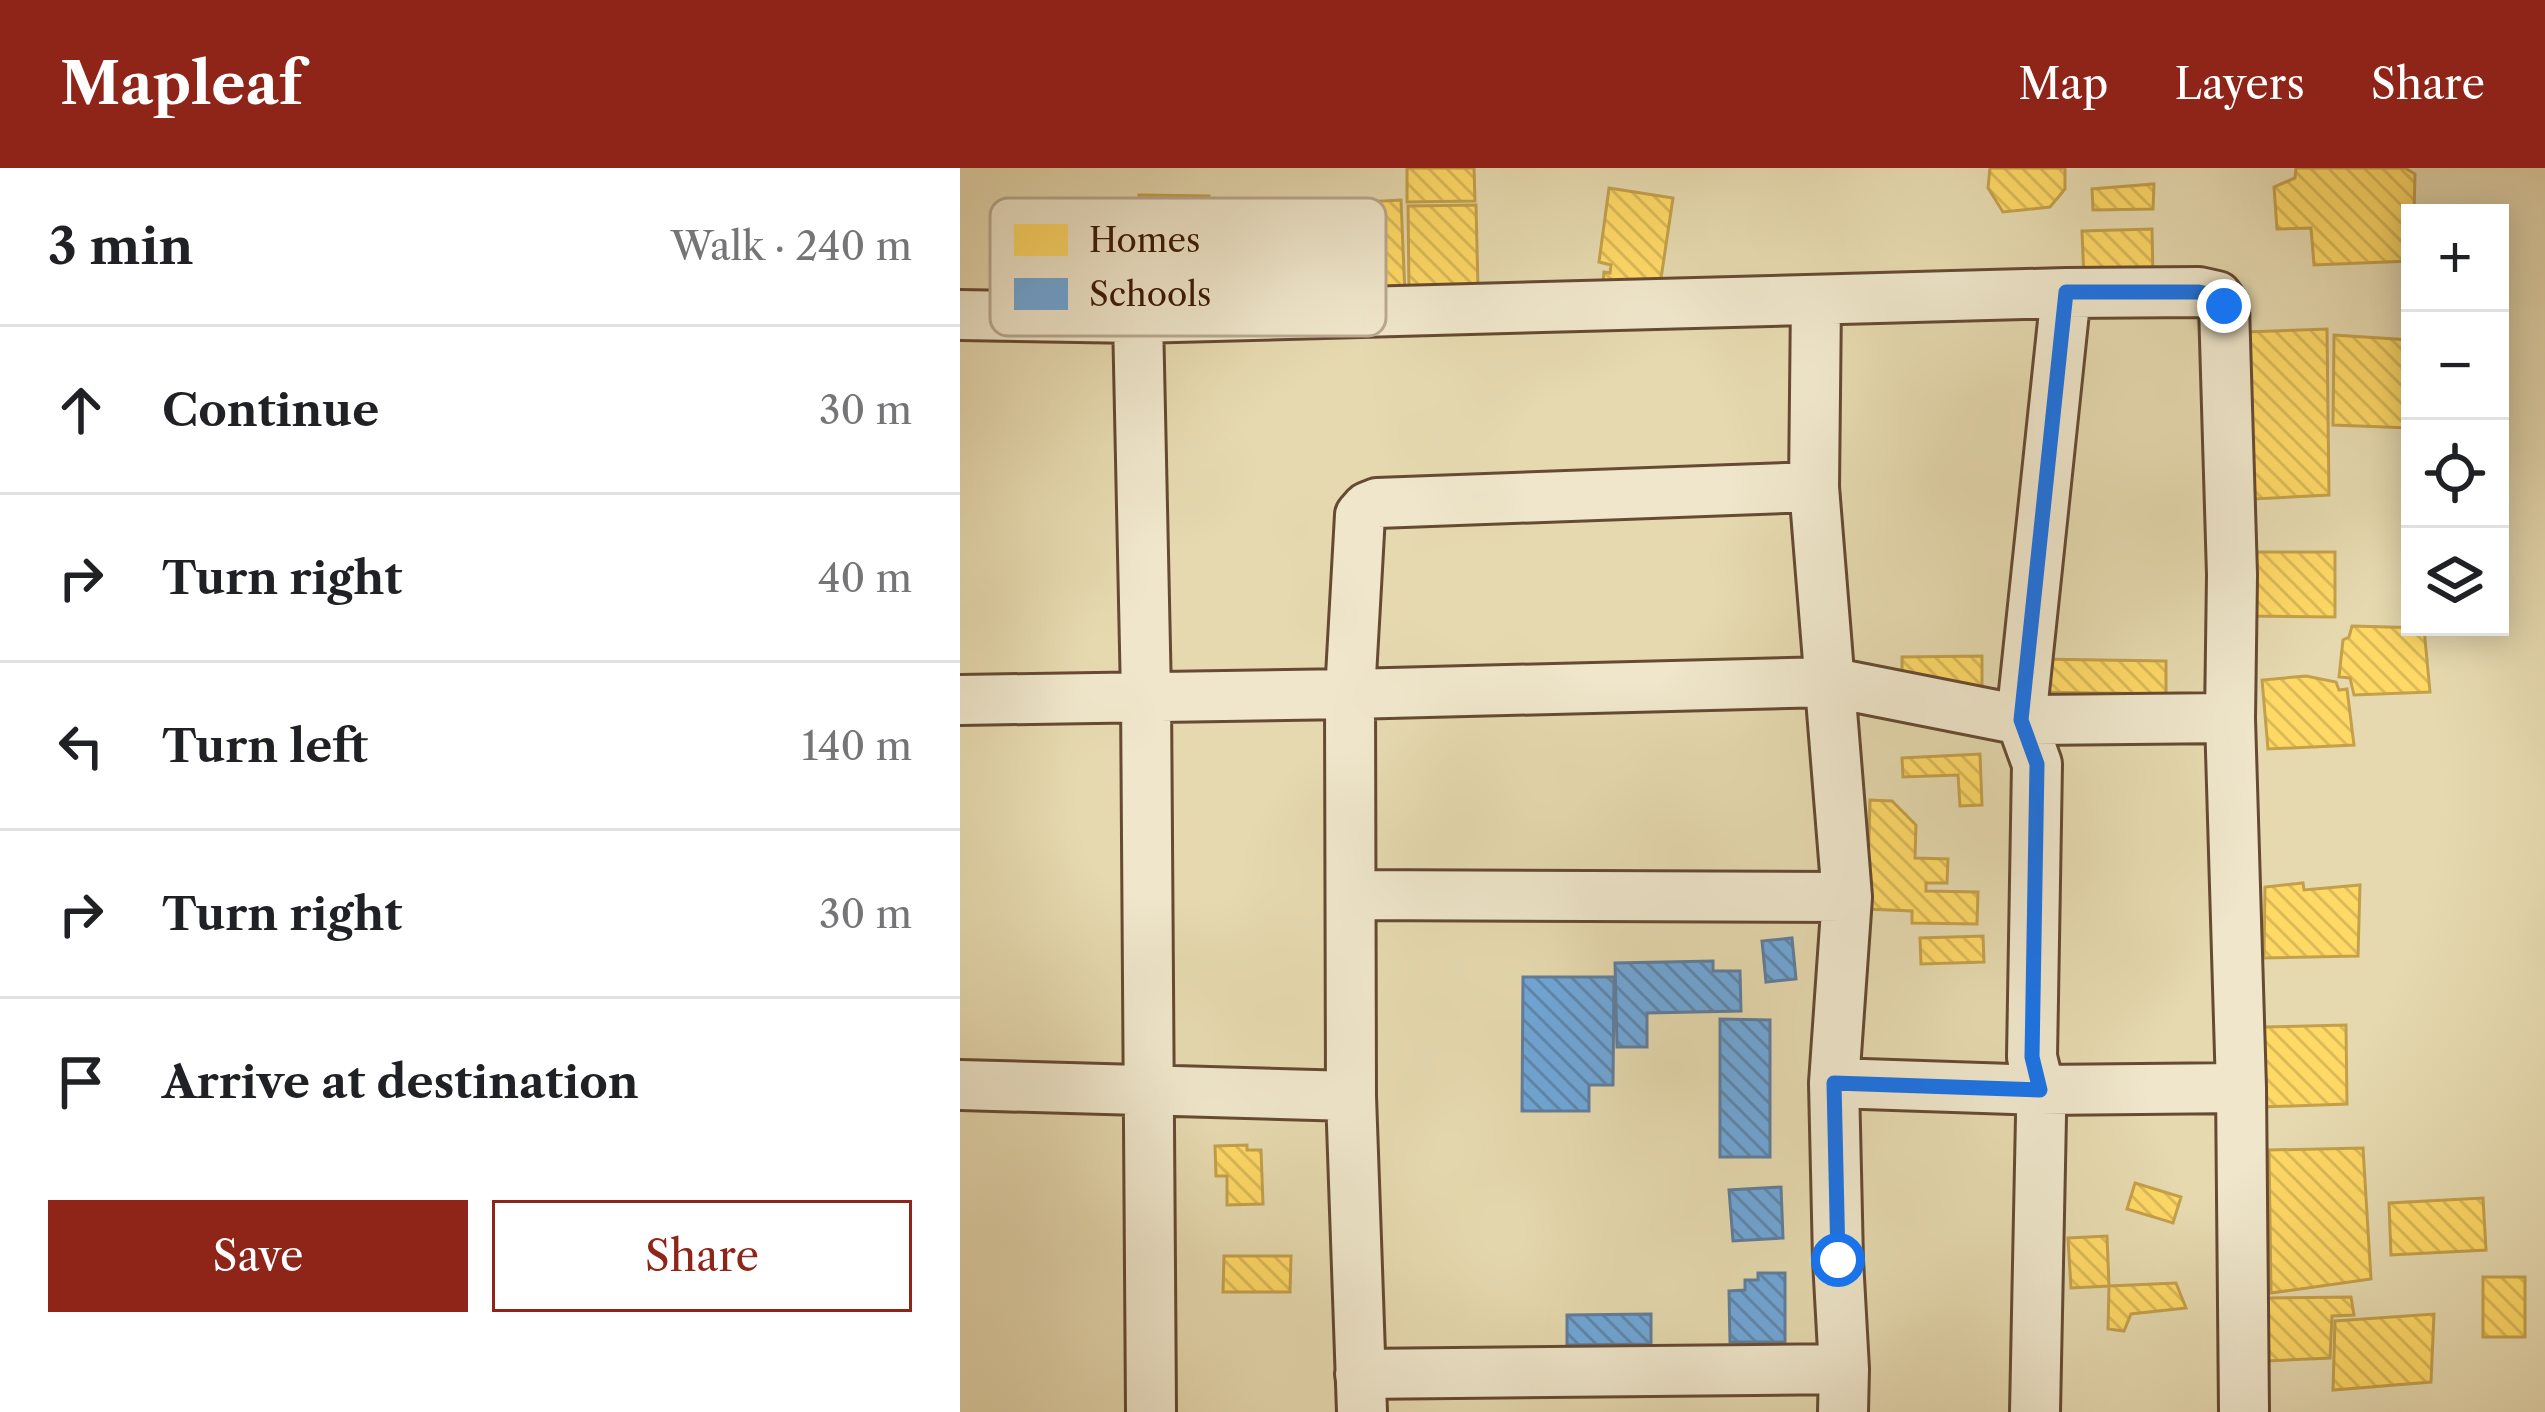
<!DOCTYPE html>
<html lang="en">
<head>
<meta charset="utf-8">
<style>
	:root { --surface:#fff; --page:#f6f6f6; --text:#202124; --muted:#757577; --line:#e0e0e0; --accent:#8f2418 }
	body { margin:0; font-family:"Libre Caslon Text",serif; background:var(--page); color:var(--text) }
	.controls { position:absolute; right:36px; top:36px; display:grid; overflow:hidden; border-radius:0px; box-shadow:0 6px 30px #0003 }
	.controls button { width:108px; height:108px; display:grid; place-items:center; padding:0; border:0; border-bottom:3px solid var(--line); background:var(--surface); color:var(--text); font:60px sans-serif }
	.stop { position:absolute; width:36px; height:36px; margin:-27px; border:9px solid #1a73e8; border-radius:50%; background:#fff }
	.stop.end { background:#1a73e8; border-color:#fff; box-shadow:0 3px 12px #0008 }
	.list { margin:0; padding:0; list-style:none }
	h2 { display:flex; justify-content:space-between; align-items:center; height:156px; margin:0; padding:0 48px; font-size:51px }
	h2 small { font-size:39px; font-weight:400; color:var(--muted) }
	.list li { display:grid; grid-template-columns:78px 1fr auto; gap:36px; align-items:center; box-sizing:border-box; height:168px; padding:0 48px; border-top:3px solid var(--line) }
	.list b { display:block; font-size:45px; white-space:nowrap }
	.list em { font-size:39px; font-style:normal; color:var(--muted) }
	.actions { display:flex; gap:24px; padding:36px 48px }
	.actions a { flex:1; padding:27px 0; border:3px solid var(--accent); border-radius:0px; text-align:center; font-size:42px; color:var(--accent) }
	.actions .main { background:var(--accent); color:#fff }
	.icon { flex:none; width:66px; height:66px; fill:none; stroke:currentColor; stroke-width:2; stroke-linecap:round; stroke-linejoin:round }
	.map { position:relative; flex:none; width:1585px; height:1244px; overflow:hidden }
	header { display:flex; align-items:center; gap:72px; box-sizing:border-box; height:168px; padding:0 60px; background:var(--accent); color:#fff }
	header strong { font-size:57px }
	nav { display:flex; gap:66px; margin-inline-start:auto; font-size:42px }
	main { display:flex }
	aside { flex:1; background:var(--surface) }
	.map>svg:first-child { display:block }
	.homes { fill:url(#homes-back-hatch); stroke:#c4a04a; stroke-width:3 }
	.schools { fill:url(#schools-back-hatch); stroke:#607e9c; stroke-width:3 }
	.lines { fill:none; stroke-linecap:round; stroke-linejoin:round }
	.minor-casing { stroke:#664a32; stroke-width:54 }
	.minor { stroke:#efe6cb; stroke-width:48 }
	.route { stroke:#1a73e8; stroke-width:15 }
	.key { fill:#efe6cb; stroke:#b9a990; stroke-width:3 }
	.key-label { font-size:33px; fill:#3c1b08 }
</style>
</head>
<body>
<header>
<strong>Mapleaf</strong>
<nav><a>Map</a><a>Layers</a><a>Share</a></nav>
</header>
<main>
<aside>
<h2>3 min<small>Walk · 240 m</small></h2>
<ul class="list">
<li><svg class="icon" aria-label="ahead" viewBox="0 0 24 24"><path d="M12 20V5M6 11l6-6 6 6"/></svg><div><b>Continue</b></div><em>30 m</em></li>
<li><svg class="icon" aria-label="right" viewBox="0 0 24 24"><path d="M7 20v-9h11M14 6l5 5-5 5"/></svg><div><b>Turn right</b></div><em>40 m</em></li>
<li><svg class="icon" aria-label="left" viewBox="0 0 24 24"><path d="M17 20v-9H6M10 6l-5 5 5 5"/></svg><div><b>Turn left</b></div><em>140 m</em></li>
<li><svg class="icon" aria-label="right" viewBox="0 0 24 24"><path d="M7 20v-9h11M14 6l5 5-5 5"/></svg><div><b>Turn right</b></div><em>30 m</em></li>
<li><svg class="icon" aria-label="arrive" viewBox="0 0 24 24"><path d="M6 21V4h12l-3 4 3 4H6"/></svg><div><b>Arrive at destination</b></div></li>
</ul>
<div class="actions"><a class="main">Save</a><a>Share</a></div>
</aside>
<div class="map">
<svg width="1585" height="1244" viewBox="0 0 1585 1244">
	<defs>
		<pattern id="homes-back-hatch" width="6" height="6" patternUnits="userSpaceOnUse" patternTransform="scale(3)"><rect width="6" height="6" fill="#ffd966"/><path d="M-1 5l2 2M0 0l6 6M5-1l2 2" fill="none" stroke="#dbba57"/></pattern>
		<pattern id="schools-back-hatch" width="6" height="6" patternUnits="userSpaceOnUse" patternTransform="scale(3)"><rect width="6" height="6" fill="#6fa8dc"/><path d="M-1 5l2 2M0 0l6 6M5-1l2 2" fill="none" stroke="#5c88b0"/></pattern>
	</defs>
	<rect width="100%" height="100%" fill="#e6d9af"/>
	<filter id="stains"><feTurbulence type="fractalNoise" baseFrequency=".00167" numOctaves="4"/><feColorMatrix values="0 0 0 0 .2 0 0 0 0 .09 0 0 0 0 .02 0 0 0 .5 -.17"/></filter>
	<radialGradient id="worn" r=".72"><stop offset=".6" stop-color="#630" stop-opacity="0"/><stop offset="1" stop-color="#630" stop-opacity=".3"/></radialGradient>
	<path class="homes" d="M 447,0 L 514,0 L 515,33 L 447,34 Z
		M 1030,0 L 1105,0 L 1105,21 L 1090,39 L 1043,44 L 1028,20 Z
		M 1336,0 L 1445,0 L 1455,6 L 1454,45 L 1450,45 L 1450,93 L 1354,97 L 1351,60 L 1317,61 L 1314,19 L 1335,10 Z
		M 1194,16 L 1193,41 L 1133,42 L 1132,21 Z
		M 649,20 L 713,30 L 700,117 L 682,119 L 643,113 L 644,104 L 650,105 L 651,97 L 639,94 Z
		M 179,27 L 249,28 L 249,114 L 179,115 Z
		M 441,32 L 445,127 L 425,128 L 424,94 L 387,96 L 385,35 Z
		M 516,37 L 518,120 L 449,122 L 448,38 Z
		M 1192,61 L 1193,109 L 1124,113 L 1122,63 Z
		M 1367,161 L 1369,327 L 1294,331 L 1284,164 Z
		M 1374,167 L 1450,172 L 1450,260 L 1373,257 Z
		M 1297,384 L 1375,384 L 1375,449 L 1291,448 Z
		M 1392,458 L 1464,460 L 1470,524 L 1394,527 L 1390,510 L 1379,509 L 1383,472 L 1389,469 Z
		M 1022,488 L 1022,519 L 942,520 L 942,489 Z
		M 1075,491 L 1206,493 L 1206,526 L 1074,524 Z
		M 1346,508 L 1376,514 L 1379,522 L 1387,521 L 1394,577 L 1308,581 L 1302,512 Z
		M 1020,586 L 1022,637 L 1000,638 L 998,607 L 943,609 L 942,590 Z
		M 910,632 L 932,633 L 956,657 L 955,690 L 988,691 L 987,715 L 966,715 L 966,723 L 1018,724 L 1017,756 L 952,755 L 952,743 L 907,741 Z
		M 1343,715 L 1344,722 L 1400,717 L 1398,788 L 1304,790 L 1305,719 Z
		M 1023,768 L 1024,794 L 961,796 L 960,770 Z
		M 1386,857 L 1387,936 L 1301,939 L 1303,859 Z
		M 287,977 L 287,982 L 301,982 L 303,1036 L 267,1037 L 267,1008 L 256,1008 L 255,978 Z
		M 1403,980 L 1411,1111 L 1311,1125 L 1309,982 Z
		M 1175,1015 L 1221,1029 L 1213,1055 L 1167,1041 Z
		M 1523,1030 L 1526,1082 L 1431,1087 L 1429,1035 Z
		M 1147,1068 L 1149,1118 L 1111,1120 L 1108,1070 Z
		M 264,1088 L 331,1088 L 330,1124 L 263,1124 Z
		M 1523,1109 L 1565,1109 L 1565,1169 L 1523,1169 Z
		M 1216,1115 L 1226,1140 L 1171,1146 L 1164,1163 L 1148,1161 L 1149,1118 Z
		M 1391,1129 L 1394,1147 L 1372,1148 L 1370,1190 L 1307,1193 L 1306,1130 Z
		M 1474,1146 L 1471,1214 L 1373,1222 L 1375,1153 Z"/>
	<path class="schools" d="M 832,770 L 836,811 L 806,814 L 802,773 Z
		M 753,793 L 753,803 L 780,803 L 781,843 L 687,845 L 687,879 L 657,879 L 655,795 Z
		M 563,809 L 654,809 L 653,917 L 629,917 L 629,943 L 562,943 Z
		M 760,851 L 810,852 L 810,989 L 760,989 Z
		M 821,1019 L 823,1070 L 773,1073 L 769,1022 Z
		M 798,1105 L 825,1105 L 825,1174 L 770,1174 L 769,1123 L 785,1122 L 785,1112 L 798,1112 Z
		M 691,1146 L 691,1176 L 607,1177 L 607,1147 Z"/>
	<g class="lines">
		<defs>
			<path id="minor" d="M 856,132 L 854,319 L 887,729 L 874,915 L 878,1092 L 884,1201 L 883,1244
				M 0,147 L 178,150 L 1106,125 L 1239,124 L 1257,128 L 1264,138 L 1272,407 L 1270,550 L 1281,920 L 1284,1244
				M 178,150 L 186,527 L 191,1244
				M 0,532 L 390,526 L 869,514 L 1061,552 L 1270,550
				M 391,727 L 887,729
				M 874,915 L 1080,922 L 1281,920
				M 0,917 L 391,928
				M 400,1206 L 884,1201
				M 402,1244 L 391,928 L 390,526 L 400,347 L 407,339 L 417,335 L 854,319
				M 1075,1244 L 1081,948 L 1080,922 L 1072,889 L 1077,596 L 1061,552 L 1106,125"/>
		</defs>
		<use href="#minor" class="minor-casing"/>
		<use href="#minor" class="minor"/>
	</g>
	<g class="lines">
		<path class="route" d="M 878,1092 L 874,915 L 1080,922 L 1072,889 L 1077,596 L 1061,552 L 1106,124 L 1239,124 L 1257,128 L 1264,138"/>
	</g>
	<rect x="30" y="30" width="396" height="138" rx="18" class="key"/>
	<rect x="54" y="56" width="54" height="32" fill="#ffd966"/>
	<rect x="54" y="110" width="54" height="32" fill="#6fa8dc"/>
	<g class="key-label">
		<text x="129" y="84">Homes</text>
		<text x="129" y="138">Schools</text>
	</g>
	<rect width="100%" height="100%" filter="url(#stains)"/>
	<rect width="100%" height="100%" fill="url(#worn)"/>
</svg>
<div class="controls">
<button>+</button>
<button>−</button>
<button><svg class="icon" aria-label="locate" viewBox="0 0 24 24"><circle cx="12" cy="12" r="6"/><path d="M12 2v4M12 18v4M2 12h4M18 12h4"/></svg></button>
<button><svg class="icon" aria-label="layers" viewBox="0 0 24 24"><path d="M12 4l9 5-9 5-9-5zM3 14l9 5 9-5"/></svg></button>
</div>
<div class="stop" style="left:878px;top:1092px"></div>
<div class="stop end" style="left:1264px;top:138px"></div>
</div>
</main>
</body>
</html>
